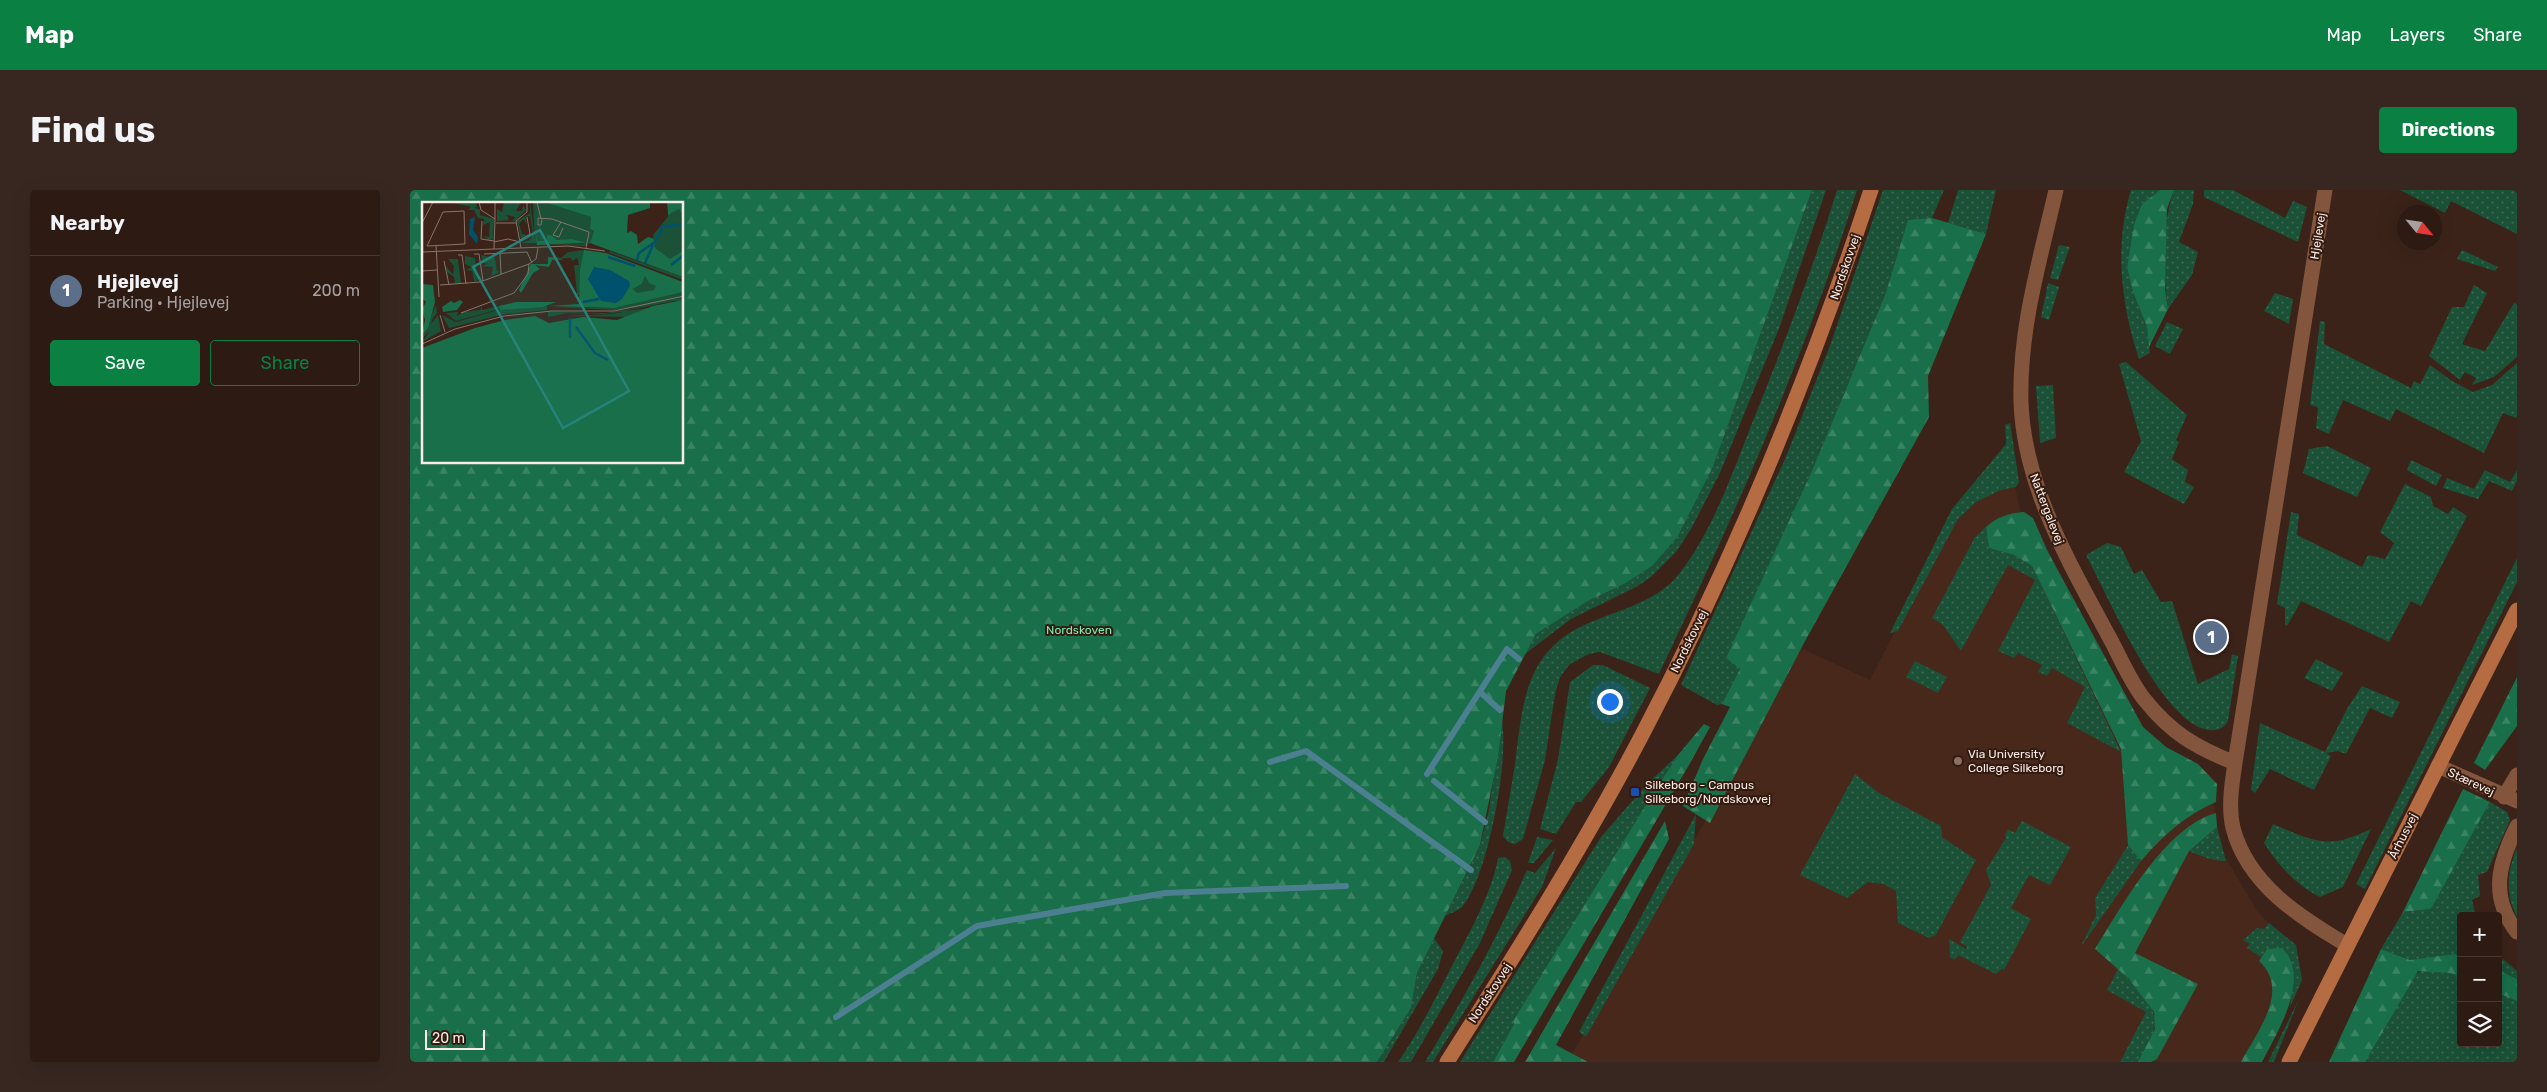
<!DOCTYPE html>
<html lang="en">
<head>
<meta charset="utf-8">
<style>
	:root { --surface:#2c1a13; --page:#382721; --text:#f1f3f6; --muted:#a6a1a0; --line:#483833; --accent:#0b8043 }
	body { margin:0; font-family:Rubik,sans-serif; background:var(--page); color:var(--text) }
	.controls { position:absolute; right:15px; bottom:15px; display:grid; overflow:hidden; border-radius:5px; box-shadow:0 5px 20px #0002 }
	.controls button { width:45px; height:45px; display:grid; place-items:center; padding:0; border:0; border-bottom:1px solid var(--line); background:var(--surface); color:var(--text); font:25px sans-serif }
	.compass { position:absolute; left:1987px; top:15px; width:45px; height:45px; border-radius:50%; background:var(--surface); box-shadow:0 5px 20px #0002; rotate:119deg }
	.scale { position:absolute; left:15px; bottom:12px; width:60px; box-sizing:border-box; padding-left:5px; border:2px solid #fcebe4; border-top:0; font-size:14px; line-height:18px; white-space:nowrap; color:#fcebe4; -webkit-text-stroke:4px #311a10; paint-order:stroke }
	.you { position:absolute; left:1199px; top:511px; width:18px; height:18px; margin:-12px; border:4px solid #fff; border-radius:50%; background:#1a73e8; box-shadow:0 0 0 8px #1a73e833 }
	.badge { display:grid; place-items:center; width:32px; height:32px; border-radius:50%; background:var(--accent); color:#fff; font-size:16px; font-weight:700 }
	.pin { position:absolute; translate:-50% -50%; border:2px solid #fff; box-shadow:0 1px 5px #0006 }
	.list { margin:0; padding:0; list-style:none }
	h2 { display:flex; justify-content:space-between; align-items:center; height:65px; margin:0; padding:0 20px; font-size:21px }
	h2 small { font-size:16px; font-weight:400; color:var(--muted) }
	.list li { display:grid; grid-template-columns:32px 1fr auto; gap:15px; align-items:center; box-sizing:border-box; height:70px; padding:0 20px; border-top:1px solid var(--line) }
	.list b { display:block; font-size:19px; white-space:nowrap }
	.list p { margin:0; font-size:16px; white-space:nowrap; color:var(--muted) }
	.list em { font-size:16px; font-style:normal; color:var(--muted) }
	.actions { display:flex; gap:10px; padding:15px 20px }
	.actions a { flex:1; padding:11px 0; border:1px solid var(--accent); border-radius:5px; text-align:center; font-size:18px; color:var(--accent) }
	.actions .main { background:var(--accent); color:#fff }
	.icon { flex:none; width:28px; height:28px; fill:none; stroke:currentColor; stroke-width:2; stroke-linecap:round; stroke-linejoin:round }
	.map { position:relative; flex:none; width:2107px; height:872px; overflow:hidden; border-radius:5px }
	header { display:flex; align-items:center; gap:30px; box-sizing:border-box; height:70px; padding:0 25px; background:var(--accent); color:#fff }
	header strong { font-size:24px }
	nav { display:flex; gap:28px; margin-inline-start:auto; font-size:18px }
	.intro { display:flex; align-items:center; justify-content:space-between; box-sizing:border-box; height:120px; padding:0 30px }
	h1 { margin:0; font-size:35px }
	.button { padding:12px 22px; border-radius:5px; background:var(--accent); color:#fff; font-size:18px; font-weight:700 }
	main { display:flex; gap:30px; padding:0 30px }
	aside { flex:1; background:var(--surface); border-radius:5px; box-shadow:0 5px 20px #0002 }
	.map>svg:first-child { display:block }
	.built { fill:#47281b }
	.grass { fill:url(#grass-dots) }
	.forest { fill:url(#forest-firs); fill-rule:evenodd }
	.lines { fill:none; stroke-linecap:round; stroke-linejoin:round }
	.stream { stroke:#4c7f90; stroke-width:6 }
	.street { stroke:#83553c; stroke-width:15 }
	.secondary { stroke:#b56c42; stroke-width:15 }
	.education-dot { fill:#8d6e63; stroke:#311a10; stroke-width:2 }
	.transit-dot { fill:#1a4fb4; stroke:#311a10; stroke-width:2 }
	.labels { text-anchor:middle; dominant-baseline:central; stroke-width:4; stroke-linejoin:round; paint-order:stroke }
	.street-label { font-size:12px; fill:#fcebe4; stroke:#311a10 }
	.park-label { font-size:12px; fill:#7decb3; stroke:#311a10 }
	.poi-label { font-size:12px; fill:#fcebe4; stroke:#311a10; text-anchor:start }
	.inset-river { fill:none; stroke:#00516c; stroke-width:2.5 }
	.inset-road { fill:none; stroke:#88736a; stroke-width:1 }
	.view { fill:#27827a; fill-opacity:0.15; stroke:#27827a; stroke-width:2.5 }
	.inset-edge { fill:none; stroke:#fcebe4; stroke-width:2.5 }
</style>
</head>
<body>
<header>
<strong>Map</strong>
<nav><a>Map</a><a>Layers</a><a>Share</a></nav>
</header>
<div class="intro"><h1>Find us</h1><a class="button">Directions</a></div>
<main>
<aside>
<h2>Nearby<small></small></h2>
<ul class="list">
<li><span class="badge" style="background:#5c6f8a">1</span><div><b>Hjejlevej</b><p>Parking · Hjejlevej</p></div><em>200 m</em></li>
</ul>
<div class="actions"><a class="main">Save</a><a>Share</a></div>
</aside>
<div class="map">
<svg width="2107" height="872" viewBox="0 0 2107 872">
	<defs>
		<pattern id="grass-dots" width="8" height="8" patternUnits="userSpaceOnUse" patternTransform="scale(1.25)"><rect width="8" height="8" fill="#1a5137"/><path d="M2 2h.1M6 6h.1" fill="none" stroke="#3c6a54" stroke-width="1.8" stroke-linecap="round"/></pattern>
		<pattern id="forest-firs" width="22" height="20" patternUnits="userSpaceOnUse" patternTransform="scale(1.25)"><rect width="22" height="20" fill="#186f49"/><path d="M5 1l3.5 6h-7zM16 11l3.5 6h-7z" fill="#3a8463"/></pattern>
	</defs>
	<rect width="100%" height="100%" fill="#3b2319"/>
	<path class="built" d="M 1602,283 L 1612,328 L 1731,540 L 1801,596 L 1810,658 L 1847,721 L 1882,757 L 1875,806 L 1844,872 L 1172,872 L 1161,866 L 1306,612 L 1376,451 L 1460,490 L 1543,327 Z"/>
	<path class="grass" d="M 1402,0 L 1416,0 L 1370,136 L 1310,283 L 1281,339 L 1266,362 L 1242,386 L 1228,396 L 1161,429 L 1115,464 L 1126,444 L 1178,411 L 1214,394 L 1268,346 L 1303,277 Z
		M 1427,0 L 1447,0 C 1394,169 1325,324 1249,484 L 1190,462 L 1179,464 L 1160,474 L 1150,487 L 1145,504 L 1135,570 L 1113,649 L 1105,654 L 1098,652 L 1093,646 C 1097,622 1101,598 1105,574 C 1113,511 1115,459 1181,432 C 1210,420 1249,410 1268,385 C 1301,344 1320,289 1339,241 C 1371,161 1402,82 1427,0 Z
		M 1473,0 L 1534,0 L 1522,28 L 1498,31 L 1475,105 L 1401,283 L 1317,468 L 1330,479 L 1312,514 L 1307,515 L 1271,495 L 1375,269 L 1421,153 Z
		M 1548,0 L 1586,0 L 1576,44 L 1538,33 Z
		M 1721,0 L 1750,0 L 1732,14 L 1717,78 L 1723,102 L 1737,137 L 1740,163 L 1729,169 C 1711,115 1704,55 1721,0 Z
		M 1764,0 L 1784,0 L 1783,14 L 1769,52 L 1788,62 L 1782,85 L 1758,119 C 1753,84 1752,34 1764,0 Z
		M 1794,0 L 1823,0 L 1875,28 L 1883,11 L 1897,17 L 1888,52 L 1794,7 Z
		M 1990,0 L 2107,0 L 2107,44 L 2041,11 L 2035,23 Z
		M 1649,55 L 1660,57 L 1648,90 L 1640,88 Z
		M 2052,60 L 2088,77 L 2085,81 L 2047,69 Z
		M 1638,93 L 1649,97 L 1639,130 L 1631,127 Z
		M 2064,95 L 2077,103 L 2052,154 L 2075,161 L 2104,113 L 2107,114 L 2107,167 L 2084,187 L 2062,195 L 2066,188 L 2055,182 L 2050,190 L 2019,166 L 2042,117 L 2054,117 Z
		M 1865,103 L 1883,109 L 1879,134 L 1854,121 Z
		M 1910,131 L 1915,132 L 1914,154 L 2001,198 L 2004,191 L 2010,194 L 2020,175 L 2042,191 L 2063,202 L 2082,195 L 2107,173 L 2107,226 L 2106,228 L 2093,223 L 2074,263 L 1986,219 L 1980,231 L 1933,210 L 1919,244 L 1906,238 L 1908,217 L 1900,215 Z
		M 1757,132 L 1773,139 L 1760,164 L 1745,156 Z
		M 1716,172 L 1777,225 L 1766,250 L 1769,252 L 1762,269 L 1778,280 L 1775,292 L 1784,297 L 1774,314 L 1714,282 L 1731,251 L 1709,174 Z
		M 1643,195 L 1646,248 L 1630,253 L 1626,196 Z
		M 1600,233 L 1609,292 L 1606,297 L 1591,300 L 1566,312 L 1548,329 L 1488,441 L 1480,443 L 1542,319 L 1596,254 L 1595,235 Z
		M 1917,256 L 1961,278 L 1947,307 L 1893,283 L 1899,259 Z
		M 2001,270 L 2032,285 L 2026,296 L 1997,280 Z
		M 2075,280 L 2100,292 L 2107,280 L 2107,291 L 2102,301 L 2079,291 L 2068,309 L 2033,298 L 2037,288 L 2064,299 Z
		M 1995,294 L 2021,307 L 2023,316 L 2038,324 L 2043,317 L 2057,326 L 2011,416 L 2001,411 L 1979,452 L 1891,411 L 1877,436 L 1875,435 L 1875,418 L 1867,414 L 1881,322 L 1889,324 L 1887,345 L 1952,377 L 1958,365 L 1975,369 L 1984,353 L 1970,342 Z
		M 1576,337 L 1579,358 L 1604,365 L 1622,376 L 1711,562 L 1657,533 L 1675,497 L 1642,478 L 1637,486 L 1628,482 L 1632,475 L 1608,463 L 1604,468 L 1588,461 L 1625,390 L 1598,375 L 1551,461 L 1533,435 L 1522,428 L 1565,347 Z
		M 1697,353 L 1711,357 L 1724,384 L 1732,380 L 1751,412 L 1762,411 L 1788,494 L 1819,479 L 1822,464 L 1828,466 L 1818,531 C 1814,538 1808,541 1799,540 C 1752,534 1698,406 1676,365 Z
		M 2107,368 L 2107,392 L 1955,699 L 1946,694 Z
		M 1906,469 L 1933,483 L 1922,501 L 1894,488 Z
		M 1505,471 L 1537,487 L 1528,503 L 1496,487 Z
		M 1183,475 L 1193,475 L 1240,498 L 1199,577 L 1171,612 L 1166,612 L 1146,644 L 1130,639 L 1148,569 L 1160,492 Z
		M 1952,496 L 1990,512 L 1982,528 L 1960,518 L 1936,564 L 1928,561 L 1916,563 L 1921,566 L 1904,600 L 1860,579 L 1845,603 L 1841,600 L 1850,533 L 1915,562 L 1938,517 Z
		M 1092,532 C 1099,570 1078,687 1052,717 C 1048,721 1040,723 1035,726 L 1070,655 L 1078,625 Z
		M 1268,565 L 1240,608 L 1103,831 L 1104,834 L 1083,872 L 1050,872 L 1191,647 L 1238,593 Z
		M 1445,584 L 1469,603 L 1531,636 L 1532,647 L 1566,670 L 1526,745 L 1519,748 L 1488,733 L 1486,701 L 1473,694 L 1458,692 L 1437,708 L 1390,685 Z
		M 2080,612 L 2097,622 L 2100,630 L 2077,682 L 2068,685 L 2070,706 L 2062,710 L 2066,726 L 2051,726 L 2051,766 L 2045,764 L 2051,776 L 2051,853 L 2088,853 L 2088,795 L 2107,804 L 2107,872 L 1937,872 L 1996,791 L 2030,767 L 2000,770 L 1971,759 L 1993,722 L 2021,719 Z
		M 1286,624 L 1284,654 L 1176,847 L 1169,842 Z
		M 1612,631 L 1661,657 L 1640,695 L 1619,685 L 1601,718 L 1621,729 L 1594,780 L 1592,779 L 1586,784 L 1548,765 L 1545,770 L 1540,767 L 1539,749 L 1556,759 L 1557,757 L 1550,752 L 1581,695 L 1576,680 L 1596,648 L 1595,645 L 1598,639 L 1605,643 Z
		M 1863,634 C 1905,652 1918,660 1961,639 L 1933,697 L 1910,707 C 1886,695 1868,675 1854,653 Z
		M 1807,637 L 1816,671 C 1806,672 1788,665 1779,661 Z
		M 1127,647 L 1143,650 L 1124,673 L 1118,673 Z
		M 1718,655 L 1731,671 L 1673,754 L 1672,754 L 1686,725 L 1685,708 Z
		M 1146,658 L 1132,697 L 1023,872 L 1015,872 C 1053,810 1088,747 1117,680 L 1125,683 Z
		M 2107,658 L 2107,727 C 2095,704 2097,681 2107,658 Z
		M 1095,667 L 1100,671 L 1102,680 L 1070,753 L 1001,872 L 988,872 C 1009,842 1026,807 1043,774 C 1060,741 1081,705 1088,668 Z
		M 1859,733 L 1886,755 L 1892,790 L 1880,817 L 1883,792 L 1857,759 L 1851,767 L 1837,758 L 1840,754 L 1833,750 L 1847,738 L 1854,739 Z
		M 1024,748 L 1033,761 L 1028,779 L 974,872 L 967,872 L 1001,818 L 1007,783 Z
		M 2088,765 L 2107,781 L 2107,789 L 2088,780 Z
		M 1708,779 C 1723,793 1751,818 1744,840 C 1741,851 1734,862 1728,872 L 1710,872 L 1736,822 L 1697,800 Z
		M 1889,809 L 1864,872 L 1858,872 Z"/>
	<path class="forest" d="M 0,0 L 1402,0 L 1303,277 L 1268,346 L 1242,376 L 1214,394 L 1178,411 L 1126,444 L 1096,501 L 1088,567 L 1070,655 L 1007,783 L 1001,818 L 967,872 L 0,872 ZM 14,14 L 272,14 L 272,272 L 14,272 Z
		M 1750,0 L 1764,0 L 1757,19 L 1755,99 L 1758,119 L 1739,157 L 1737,137 L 1723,102 L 1717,78 L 1724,35 L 1732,14 Z
		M 1522,28 L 1576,44 L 1518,186 L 1519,227 L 1394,453 L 1300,633 L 1273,616 L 1293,569 L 1320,517 L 1312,514 L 1330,479 L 1316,468 L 1401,283 L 1475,105 L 1498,30 Z
		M 1614,322 L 1623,328 L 1638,362 L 1733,537 L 1756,557 L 1788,574 L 1807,594 L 1806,612 C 1774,626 1754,645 1731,671 L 1718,655 L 1711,559 L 1622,376 L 1604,365 L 1579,358 L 1576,337 C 1587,327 1599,323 1614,322 Z
		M 2107,487 L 2107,536 L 2075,580 L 2064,573 Z
		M 1294,534 L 1300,537 L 1279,575 L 1104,872 L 1083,872 L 1104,834 L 1103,831 L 1240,608 L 1268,565 Z
		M 2053,599 L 2080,612 L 2021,719 L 1993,722 Z
		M 1806,623 L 1807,637 L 1779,661 L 1725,763 L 1788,794 L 1747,869 L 1741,872 L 1728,872 L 1745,839 L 1744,822 L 1719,789 L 1685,759 C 1712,716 1755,637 1806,623 Z
		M 1255,631 L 1259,649 L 1146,855 L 1178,872 L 1115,872 Z
		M 1872,758 C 1902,787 1867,843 1852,872 L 1831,872 C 1847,842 1881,800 1849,771 L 1857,759 Z
		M 1971,759 L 2000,770 L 2045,764 L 2051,766 L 2051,787 L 2040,783 L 2008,781 L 1955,872 L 1919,872 Z
		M 2088,780 L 2107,789 L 2107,811 L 2088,803 Z"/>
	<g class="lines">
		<path class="stream" d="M 1071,503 L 1090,520
			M 860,572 L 896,561 L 1061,680
			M 1017,584 L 1097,459 L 1109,469
			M 1024,591 L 1075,632
			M 426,827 L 567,736 L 755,703 L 936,696"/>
		<path class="street" d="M 1646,0 C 1630,70 1609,139 1611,212 C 1614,296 1658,370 1697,443 C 1709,464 1719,490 1734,509 C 1761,543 1785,557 1825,573
			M 1915,0 L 1825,573 C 1822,593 1818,617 1823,638 C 1838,695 1890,727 1937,755
			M 2028,576 L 2107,611
			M 2094,607 L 2107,585
			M 2107,636 C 2089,672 2079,707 2107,742"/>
		<path class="secondary" d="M 1037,872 C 1105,765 1173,657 1232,545 C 1324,370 1399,188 1461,0
			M 1879,872 L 2107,420"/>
	</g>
	<circle class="education-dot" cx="1548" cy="571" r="5"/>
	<rect class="transit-dot" x="1220" y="597" width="10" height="10" rx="2.5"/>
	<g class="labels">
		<g class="street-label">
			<text transform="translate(1908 46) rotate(-81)">Hjejlevej</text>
			<text transform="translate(1435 77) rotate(-71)">Nordskovvej</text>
			<text transform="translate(1637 319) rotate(69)">Nattergalevej</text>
			<text transform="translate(1279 451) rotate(-64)">Nordskovvej</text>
			<text transform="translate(2061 592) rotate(25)">Stærevej</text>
			<text transform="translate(1993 646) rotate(-63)">Århusvej</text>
			<text transform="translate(1080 803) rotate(-57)">Nordskovvej</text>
		</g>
		<g class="park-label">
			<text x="669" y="440">Nordskoven</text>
		</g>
		<g class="poi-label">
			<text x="1558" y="564">Via University<tspan x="1558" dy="14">College Silkeborg</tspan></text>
			<text x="1235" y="595">Silkeborg - Campus<tspan x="1235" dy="14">Silkeborg/Nordskovvej</tspan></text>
		</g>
	</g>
	<g transform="translate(12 12)">
		<rect width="261" height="261" fill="#3b2319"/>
		<path d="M 27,0 L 54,0 L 55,5 L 52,5 L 58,8 L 58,13 L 72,17 L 71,37 L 67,38 L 61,34 L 67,35 L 68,20 L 61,23 L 62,17 L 56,16 L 52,8 L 46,8 L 49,5 ZM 82,0 L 99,0 L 94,9 L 100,9 L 101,3 L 104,8 L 93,19 L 90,20 L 93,15 L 85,13 L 87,18 L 75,19 L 75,7 L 80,10 ZM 108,0 L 113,37 L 111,0 L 122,0 L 170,15 L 168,27 L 172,29 L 168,41 L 163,44 L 128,43 L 163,42 L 160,41 L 99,41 L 108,38 L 111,32 L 108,14 L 103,15 L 105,22 L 101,17 L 97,22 L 100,32 L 105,33 L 99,37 L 95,19 L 108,11 ZM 162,48 L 157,93 L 155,93 L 152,63 L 157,63 L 155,56 L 150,59 L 149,56 L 141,56 L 140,58 L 130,58 L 128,62 L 130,58 L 139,56 L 146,50 ZM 187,49 L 261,75 L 261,78 L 188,51 ZM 59,53 L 73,56 L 75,69 L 78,70 L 69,74 L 71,65 L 60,64 L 65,62 L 60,60 ZM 26,54 L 27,57 L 36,57 L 39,81 L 33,81 L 32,75 L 25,70 L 24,64 L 31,73 L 32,64 L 27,58 ZM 43,54 L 53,56 L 56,79 L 52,79 L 50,69 L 44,68 L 49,65 L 43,62 ZM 223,74 L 234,84 L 233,88 L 215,92 L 211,87 L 220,82 ZM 261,90 L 262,99 L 252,99 L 202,109 L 227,106 L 204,115 L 145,114 L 189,112 L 201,110 L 181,112 L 145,111 L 126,115 L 126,110 L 184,111 L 219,105 L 192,108 L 130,105 L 192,106 L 189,105 ZM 14,103 L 15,111 L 11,116 L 9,122 L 16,113 L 19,129 L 0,140 L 8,129 L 0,136 ZM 60,104 L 60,108 L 77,104 L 78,107 L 34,119 L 24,111 L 36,110 L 35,114 L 41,110 L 58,108 ZM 125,104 L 125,108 L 83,112 L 27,126 L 20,113 L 34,120 L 76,108 Z" fill="#1a5137"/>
		<path d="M 110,0 L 115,39 L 125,39 L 125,33 L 129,33 L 135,38 L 150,37 L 164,41 L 115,43 ZM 122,0 L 228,1 L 228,6 L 206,13 L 205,31 L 209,29 L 215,33 L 216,42 L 226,35 L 233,37 L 247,22 L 245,0 L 261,0 L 261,75 L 168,41 L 172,29 L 168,27 L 169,15 ZM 162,48 L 184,51 L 261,80 L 261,90 L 192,106 L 127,104 L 157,102 L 158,68 ZM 223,74 L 227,81 L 234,84 L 232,88 L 215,91 L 211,87 L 220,82 ZM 126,55 L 139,56 L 130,58 L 127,65 L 113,63 L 118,67 L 111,71 L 99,91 L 97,88 L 109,62 L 126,62 ZM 0,82 L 11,83 L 13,100 L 6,126 L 0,133 L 3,118 L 0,107 L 4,100 L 0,96 ZM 38,98 L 41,100 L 35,108 L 21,110 L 20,105 L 29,99 L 32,101 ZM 261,98 L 261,261 L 0,261 L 0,146 L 53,126 L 83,118 L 113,114 L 127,121 L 161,115 L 195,118 L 231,104 ZM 94,100 L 134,100 L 121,105 L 78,108 L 77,104 Z" fill="#186f49" fill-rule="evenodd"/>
		<path d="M 257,7 L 261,14 L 261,49 L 248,57 L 233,46 L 231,33 L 249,11 Z" fill="#1a5137"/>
		<path d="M 53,15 L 51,28 L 56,35 L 55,42 L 47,32 L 48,17 ZM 172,65 L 188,68 L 207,79 L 208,84 L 200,97 L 194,101 L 179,99 L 166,77 Z" fill="#00516c"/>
		<path class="inset-river" d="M 186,55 L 213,64M 215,58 L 217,51 L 233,40 L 241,25 L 259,22M 223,61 L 231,43M 249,63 L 262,53M 161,100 L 177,97M 148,116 L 148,136M 154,125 L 173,151 L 186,158"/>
		<path class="inset-road" d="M 57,0 L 59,8 L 73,17 L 72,47M 115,0 L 119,17M 42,9 L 43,42 L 5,44 L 21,10 ZM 73,17 L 73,0M 120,17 L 119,23 L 116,23 L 116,16 L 130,17 L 167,30 L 164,46M 60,19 L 59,37 L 72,39M 139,20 L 131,33 L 137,35 L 141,26M 0,21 L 11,0M 74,21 L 94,21M 98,38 L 108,32 L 105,15M 72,40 L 86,37 L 98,40M 14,43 L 17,95M 99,46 L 94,19 L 105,10 L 105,0M 0,50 L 146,44 L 183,49M 78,51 L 79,72M 52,52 L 57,52 L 61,79M 62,52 L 105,50 L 110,61M 36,53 L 40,53 L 44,82M 22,59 L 27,83M 0,69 L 15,68M 18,83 L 58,80 L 107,62 L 114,57 L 116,46M 39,111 L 92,91 L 106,72 L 107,62M 18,113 L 23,130M 0,142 L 33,127 L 82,114 L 130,109 L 192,109 L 262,94"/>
		<path class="view" d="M 118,28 L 207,189 L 141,226 L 51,65 Z"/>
		<rect width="261" height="261" class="inset-edge"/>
	</g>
</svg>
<div class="controls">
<button>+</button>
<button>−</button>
<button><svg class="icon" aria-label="layers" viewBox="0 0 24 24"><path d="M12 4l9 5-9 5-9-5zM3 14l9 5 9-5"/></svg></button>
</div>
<svg class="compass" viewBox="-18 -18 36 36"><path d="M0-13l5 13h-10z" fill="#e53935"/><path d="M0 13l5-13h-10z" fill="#a6a1a0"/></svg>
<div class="scale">20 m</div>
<div class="you"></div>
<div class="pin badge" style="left:1801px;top:447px;background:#5c6f8a">1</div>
</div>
</main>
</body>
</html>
